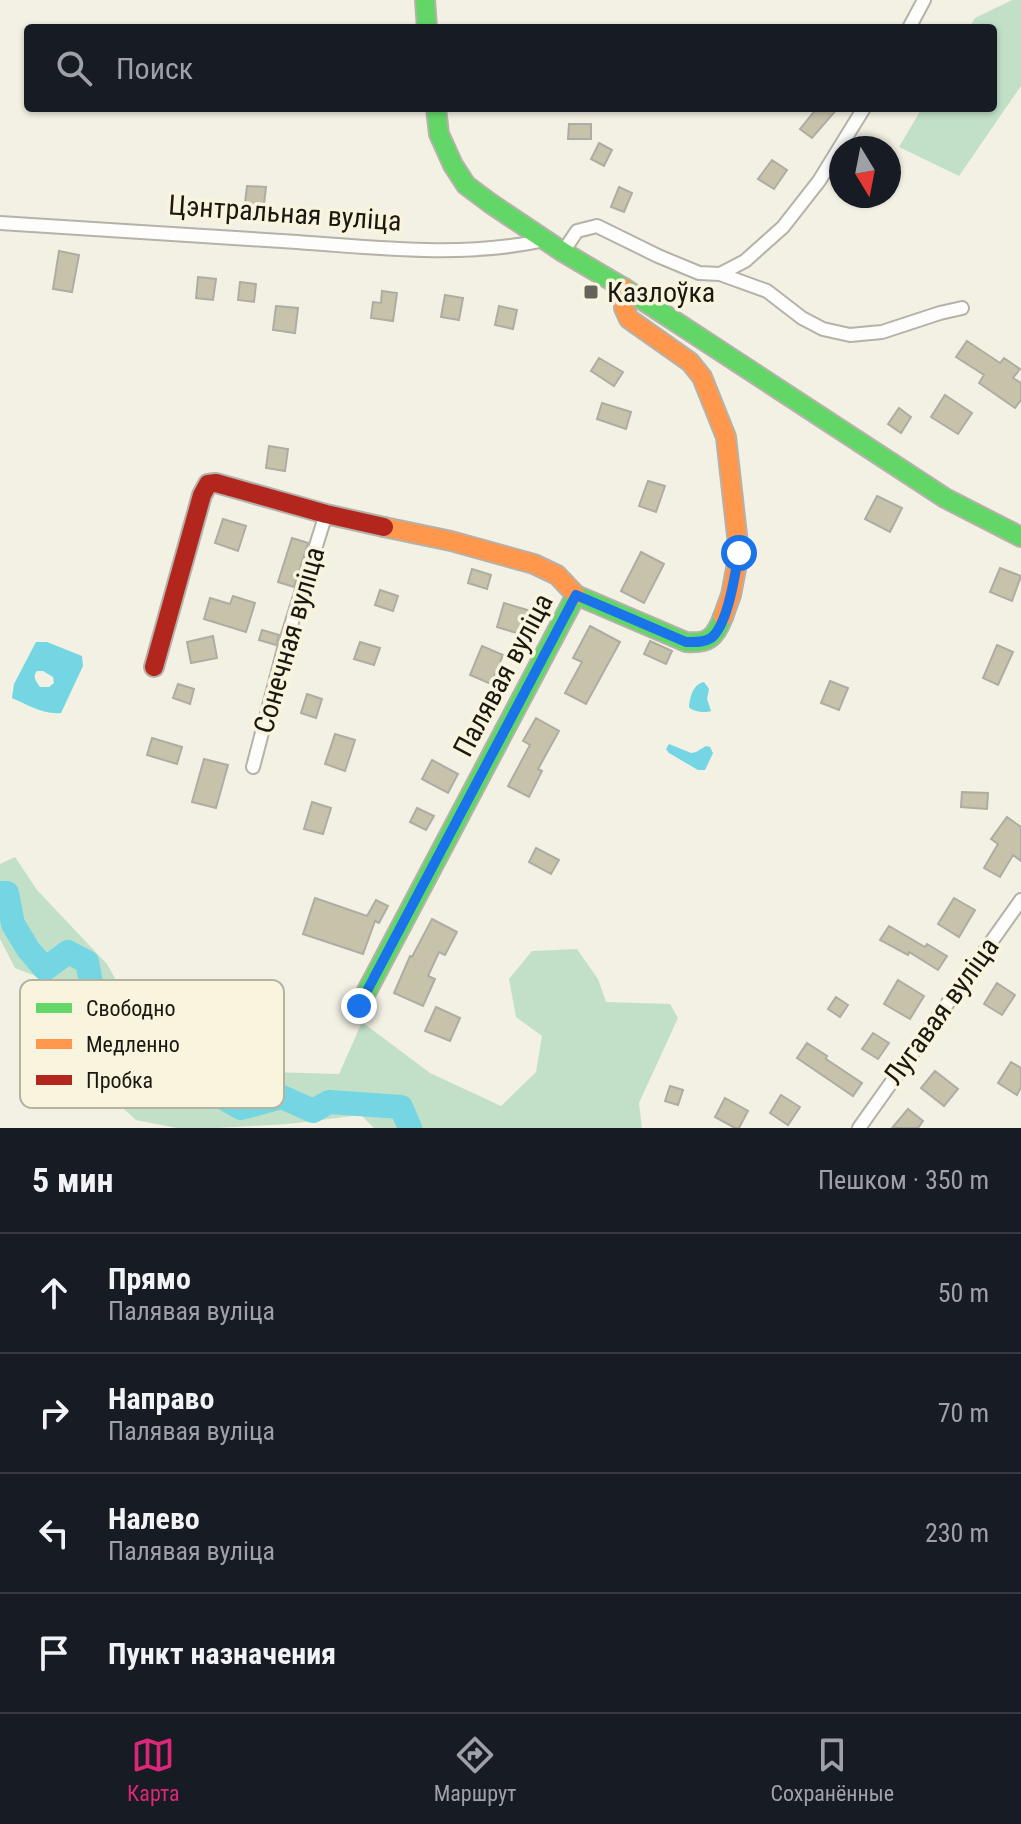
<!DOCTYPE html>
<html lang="ru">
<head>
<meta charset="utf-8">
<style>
	:root { --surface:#171b24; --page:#242831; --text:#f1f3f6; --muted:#9ea1a6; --line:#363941; --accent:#db2777 }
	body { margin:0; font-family:"Roboto Condensed",sans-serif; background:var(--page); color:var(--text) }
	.compass { position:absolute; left:829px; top:136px; width:72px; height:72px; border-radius:50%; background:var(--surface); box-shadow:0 2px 6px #0004; rotate:170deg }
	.stop { position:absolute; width:24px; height:24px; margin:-18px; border:6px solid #1a73e8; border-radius:50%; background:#fff }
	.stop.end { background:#1a73e8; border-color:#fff; box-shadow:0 2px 8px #0008 }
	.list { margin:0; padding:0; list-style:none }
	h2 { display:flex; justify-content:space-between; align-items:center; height:104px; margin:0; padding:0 32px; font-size:34px }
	h2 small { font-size:26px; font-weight:400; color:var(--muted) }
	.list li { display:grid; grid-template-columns:52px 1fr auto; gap:24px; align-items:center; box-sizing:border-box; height:120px; padding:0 32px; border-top:2px solid var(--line) }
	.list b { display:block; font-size:30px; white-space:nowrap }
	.list p { margin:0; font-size:26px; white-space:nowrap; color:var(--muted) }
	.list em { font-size:26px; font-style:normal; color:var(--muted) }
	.icon { flex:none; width:44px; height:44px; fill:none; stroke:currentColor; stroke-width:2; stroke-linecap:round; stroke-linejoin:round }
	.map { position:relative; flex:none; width:1021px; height:1128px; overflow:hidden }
	.search { position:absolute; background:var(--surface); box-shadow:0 2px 6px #0004; left:24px; right:24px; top:24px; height:88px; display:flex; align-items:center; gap:20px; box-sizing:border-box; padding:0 28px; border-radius:8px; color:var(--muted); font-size:30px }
	.sheet { height:584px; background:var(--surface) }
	nav { display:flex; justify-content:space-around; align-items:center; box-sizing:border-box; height:112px; border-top:2px solid var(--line); background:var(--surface); font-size:22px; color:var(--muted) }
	nav a { display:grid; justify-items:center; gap:4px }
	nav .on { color:var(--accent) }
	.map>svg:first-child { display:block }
	.green { fill:#c2e0c8 }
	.water { fill:#74d5e3; fill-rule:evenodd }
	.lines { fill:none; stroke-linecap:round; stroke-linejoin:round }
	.river { stroke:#74d5e3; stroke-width:24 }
	.building { fill:#c7c2aa; stroke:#afaca3; stroke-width:2 }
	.street-casing { stroke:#b4b2a9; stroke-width:16 }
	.fast-casing { stroke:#b4b2a9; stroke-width:22 }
	.slow-casing { stroke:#b4b2a9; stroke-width:22 }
	.jam-casing { stroke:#b4b2a9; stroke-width:22 }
	.street { stroke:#fdfdfb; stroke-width:12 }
	.fast { stroke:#63d668; stroke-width:18 }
	.slow { stroke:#ff974d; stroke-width:18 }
	.jam { stroke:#b3261e; stroke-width:18 }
	.route { stroke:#1a73e8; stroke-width:10 }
	.poi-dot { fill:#66645a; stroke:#f9f4de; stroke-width:3 }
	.labels { text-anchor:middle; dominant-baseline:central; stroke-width:7; stroke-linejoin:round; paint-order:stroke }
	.street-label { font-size:28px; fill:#1a1810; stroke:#f9f4de }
	.poi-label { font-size:28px; fill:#1a1810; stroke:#f9f4de; text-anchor:start }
	.key { fill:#f9f4de; stroke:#b6b2a0; stroke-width:2 }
	.key-label { font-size:22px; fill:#1a1810 }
</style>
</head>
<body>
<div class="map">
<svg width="1021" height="1128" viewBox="0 0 1021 1128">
	<rect width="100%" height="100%" fill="#f3f0e4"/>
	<path class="green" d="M 1012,0 L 1021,0 L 1021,86 L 959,176 L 899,147 L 922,108 L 993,108 L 993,28 L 969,28 L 975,18 Z
		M 15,857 L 37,890 L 107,964 L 140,1023 L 157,1064 L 207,1070 L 339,1074 L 362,1022 L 430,1073 L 501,1106 L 536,1072 L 542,1036 L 516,1017 L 509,979 L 532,951 L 577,949 L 598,979 L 606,1002 L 670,1004 L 678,1018 L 639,1103 L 642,1128 L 374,1128 L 361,1115 L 288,1124 L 216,1128 L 177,1128 L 136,1120 L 106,1093 L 71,1010 L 56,984 L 15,968 L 0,939 L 0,864 Z"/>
	<path class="water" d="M 36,642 L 47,642 L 82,656 L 83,666 L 61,713 C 44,715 28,705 12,698 L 14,684 ZM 37,671 L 43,671 L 53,677 L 54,683 L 49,687 L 40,687 C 36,681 32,677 37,671 Z
		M 704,682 L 709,689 L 707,699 L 711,711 C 705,713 693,712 689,707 C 690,697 693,684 704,682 Z
		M 669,744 L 691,753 L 696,752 L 706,746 L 710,747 L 713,753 L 705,770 L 698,770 L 669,753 L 666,749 Z"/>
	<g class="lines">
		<path class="river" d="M 0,893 L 7,893 L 13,924 L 28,949 L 45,969 L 68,952 L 87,962 L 93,993 L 109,1041 L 133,1092 L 159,1096 L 211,1091 L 241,1108 L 282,1097 L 313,1111 L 329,1102 L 401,1107 L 410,1128"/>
	</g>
	<path class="building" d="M 817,108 L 838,108 L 812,138 L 800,129 Z
		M 569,124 L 591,124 L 591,139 L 568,139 Z
		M 599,143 L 612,150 L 604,166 L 591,159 Z
		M 772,160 L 787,170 L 774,189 L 758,179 Z
		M 247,186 L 266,187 L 263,213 L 244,211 Z
		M 619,187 L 632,193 L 624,212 L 611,207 Z
		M 59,251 L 79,255 L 72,292 L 53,289 Z
		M 198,277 L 216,279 L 213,300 L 196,298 Z
		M 240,282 L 256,284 L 254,302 L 238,300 Z
		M 382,291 L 397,293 L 393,321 L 371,318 L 373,302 L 381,303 Z
		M 445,295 L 463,298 L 459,320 L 441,317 Z
		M 276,306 L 298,308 L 295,333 L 273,330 Z
		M 499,306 L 517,310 L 513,329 L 495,325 Z
		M 967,341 L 1000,363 L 1004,358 L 1020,369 L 1013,378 L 1021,383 L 1021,400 L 1015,408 L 979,383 L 984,375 L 956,357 Z
		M 599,358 L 623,372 L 614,386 L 591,371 Z
		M 945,395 L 972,413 L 958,434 L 931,417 Z
		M 602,403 L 631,412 L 626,429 L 597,419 Z
		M 899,408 L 911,417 L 901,433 L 888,424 Z
		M 269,446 L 288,449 L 285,471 L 266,468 Z
		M 648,481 L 665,486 L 656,512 L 639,506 Z
		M 877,496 L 902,508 L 890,532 L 865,519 Z
		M 223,519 L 246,526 L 238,551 L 215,543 Z
		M 292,538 L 308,543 L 294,587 L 278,582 Z
		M 641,552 L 664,564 L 644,603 L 621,591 Z
		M 1000,568 L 1021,576 L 1012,601 L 990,592 Z
		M 472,569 L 491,575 L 487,589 L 468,583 Z
		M 380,590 L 398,596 L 393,611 L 375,605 Z
		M 233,596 L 255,603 L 246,632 L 204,619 L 210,598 L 230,604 Z
		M 504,603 L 534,612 L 526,636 L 497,627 Z
		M 590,626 L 620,642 L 586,704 L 565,693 L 582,662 L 573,658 Z
		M 262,630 L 279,635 L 276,645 L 259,640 Z
		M 213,636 L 217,658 L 191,663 L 187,642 Z
		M 650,641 L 672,651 L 666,664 L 644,654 Z
		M 360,642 L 380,648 L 374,665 L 354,659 Z
		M 997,645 L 1013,652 L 998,685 L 983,678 Z
		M 482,646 L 503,655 L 491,684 L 470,675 Z
		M 830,681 L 848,688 L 839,710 L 821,703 Z
		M 178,684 L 194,689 L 190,704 L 173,698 Z
		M 307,694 L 322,699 L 316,718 L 301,713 Z
		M 536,718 L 559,731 L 538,769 L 542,771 L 529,797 L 508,786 L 530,745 L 523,741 Z
		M 335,734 L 355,740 L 345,771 L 325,764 Z
		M 152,738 L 182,747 L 177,764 L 147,755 Z
		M 204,759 L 228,765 L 216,808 L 192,802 Z
		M 432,760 L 458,774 L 448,793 L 422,779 Z
		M 962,792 L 988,793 L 987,809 L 961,807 Z
		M 312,802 L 331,808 L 323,834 L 304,829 Z
		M 417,808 L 434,816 L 426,830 L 410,822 Z
		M 1007,817 L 1021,827 L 1021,861 L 1013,855 L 1000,877 L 984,868 L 998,844 L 991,839 Z
		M 536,848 L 559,860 L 551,874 L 529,862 Z
		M 315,898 L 367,916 L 376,900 L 388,906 L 379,923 L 375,921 L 363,954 L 303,934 Z
		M 954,898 L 975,910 L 959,937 L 938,924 Z
		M 432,919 L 457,932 L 445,955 L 439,952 L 428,976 L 435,979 L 423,1006 L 394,993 L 410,956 L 412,957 Z
		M 889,926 L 925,947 L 927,944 L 947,956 L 938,970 L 909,952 L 908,955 L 880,940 Z
		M 898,980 L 924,996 L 910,1019 L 884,1004 Z
		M 997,983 L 1015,995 L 1002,1015 L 984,1004 Z
		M 836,997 L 848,1005 L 840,1017 L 828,1009 Z
		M 436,1007 L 460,1018 L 450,1041 L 425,1031 Z
		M 873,1033 L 889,1043 L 878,1059 L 862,1049 Z
		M 807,1043 L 827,1056 L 826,1059 L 862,1083 L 853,1096 L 797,1058 Z
		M 1011,1062 L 1021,1068 L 1021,1087 L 1017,1095 L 998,1083 Z
		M 935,1071 L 958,1089 L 944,1106 L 921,1088 Z
		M 670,1086 L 683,1090 L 678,1105 L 665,1101 Z
		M 781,1095 L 800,1107 L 788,1125 L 770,1113 Z
		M 725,1098 L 748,1111 L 739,1128 L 735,1128 L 715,1117 Z
		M 908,1109 L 923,1121 L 918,1128 L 892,1128 Z"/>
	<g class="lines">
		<defs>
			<path id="street" d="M 909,28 L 924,0
				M 0,223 C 99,229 198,236 297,242 C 379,248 464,258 545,240
				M 563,252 L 577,231 L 597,226 L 658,256 L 699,273 L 720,274 L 745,261 L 783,227 L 819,181 L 864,108
				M 720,274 L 767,291 L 802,318 L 823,329 L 850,335 L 882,332 L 940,313 L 962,308
				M 253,767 L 286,641 L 326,514
				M 859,1128 L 1021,900"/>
			<path id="fast" d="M 425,0 L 427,28
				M 436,108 L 439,134 L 453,165 L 466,185 L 490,203 L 563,252 L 624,288 L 945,498 L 1021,537
				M 359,1006 L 576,595 L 686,642 C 708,644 715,638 723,617"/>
			<path id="slow" d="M 624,288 L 624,308 L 629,319 L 690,362 L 702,377 L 726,437 L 739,553 L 731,595 L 723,617
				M 384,527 L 451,541 L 534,564 L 557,575 L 576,595"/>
			<path id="jam" d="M 154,667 L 202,495 L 208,484 L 216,483 L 326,514 L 384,527"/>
		</defs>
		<use href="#street" class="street-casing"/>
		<use href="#fast" class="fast-casing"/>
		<use href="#slow" class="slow-casing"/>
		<use href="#jam" class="jam-casing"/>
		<use href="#street" class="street"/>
		<use href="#fast" class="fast"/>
		<use href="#slow" class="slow"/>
		<use href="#jam" class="jam"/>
	</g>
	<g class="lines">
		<path class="route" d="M 359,1006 L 576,595 L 686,642 C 694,642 703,643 711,638 C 728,625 735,574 739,553"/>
	</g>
	<rect class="poi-dot" x="583" y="284" width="16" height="16" rx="4"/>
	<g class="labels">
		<g class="street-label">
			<text transform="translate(285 213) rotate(4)">Цэнтральная вуліца</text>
			<text transform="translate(289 640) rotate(-74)">Сонечная вуліца</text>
			<text transform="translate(503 675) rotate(-62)">Палявая вуліца</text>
			<text transform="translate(941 1011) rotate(-54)">Лугавая вуліца</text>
		</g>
		<g class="poi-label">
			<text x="607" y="292">Казлоўка</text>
		</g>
	</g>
	<rect x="20" y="980" width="264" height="128" rx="12" class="key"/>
	<rect x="36" y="1003" width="36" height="10" fill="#63d668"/>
	<rect x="36" y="1039" width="36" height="10" fill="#ff974d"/>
	<rect x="36" y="1075" width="36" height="10" fill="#b3261e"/>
	<g class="key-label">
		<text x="86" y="1016">Свободно</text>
		<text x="86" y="1052">Медленно</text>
		<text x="86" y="1088">Пробка</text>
	</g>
</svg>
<svg class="compass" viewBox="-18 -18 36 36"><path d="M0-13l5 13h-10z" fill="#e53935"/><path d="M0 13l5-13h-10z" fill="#9ea1a6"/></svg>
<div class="stop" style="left:739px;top:553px"></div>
<div class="stop end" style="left:359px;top:1006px"></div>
<div class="search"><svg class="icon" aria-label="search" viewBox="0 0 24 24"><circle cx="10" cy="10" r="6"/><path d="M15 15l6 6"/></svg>Поиск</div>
</div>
<section class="sheet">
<h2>5 мин<small>Пешком · 350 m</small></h2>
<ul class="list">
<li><svg class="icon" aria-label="ahead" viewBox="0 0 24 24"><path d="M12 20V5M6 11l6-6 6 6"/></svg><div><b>Прямо</b><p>Палявая вуліца</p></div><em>50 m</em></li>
<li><svg class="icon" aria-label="right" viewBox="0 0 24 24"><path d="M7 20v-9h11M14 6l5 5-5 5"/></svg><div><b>Направо</b><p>Палявая вуліца</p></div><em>70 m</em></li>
<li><svg class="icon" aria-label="left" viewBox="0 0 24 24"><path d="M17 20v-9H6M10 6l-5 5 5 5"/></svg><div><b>Налево</b><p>Палявая вуліца</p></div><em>230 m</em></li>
<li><svg class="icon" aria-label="arrive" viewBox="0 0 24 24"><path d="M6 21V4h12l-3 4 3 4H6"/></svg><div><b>Пункт назначения</b></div></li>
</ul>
</section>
<nav>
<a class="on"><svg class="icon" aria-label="map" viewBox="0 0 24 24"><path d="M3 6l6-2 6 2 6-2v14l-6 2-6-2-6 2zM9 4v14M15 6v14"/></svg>Карта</a>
<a><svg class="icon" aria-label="directions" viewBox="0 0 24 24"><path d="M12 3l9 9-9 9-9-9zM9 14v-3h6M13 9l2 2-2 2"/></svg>Маршрут</a>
<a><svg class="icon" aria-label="saved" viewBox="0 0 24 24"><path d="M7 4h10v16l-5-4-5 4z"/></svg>Сохранённые</a>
</nav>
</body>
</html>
